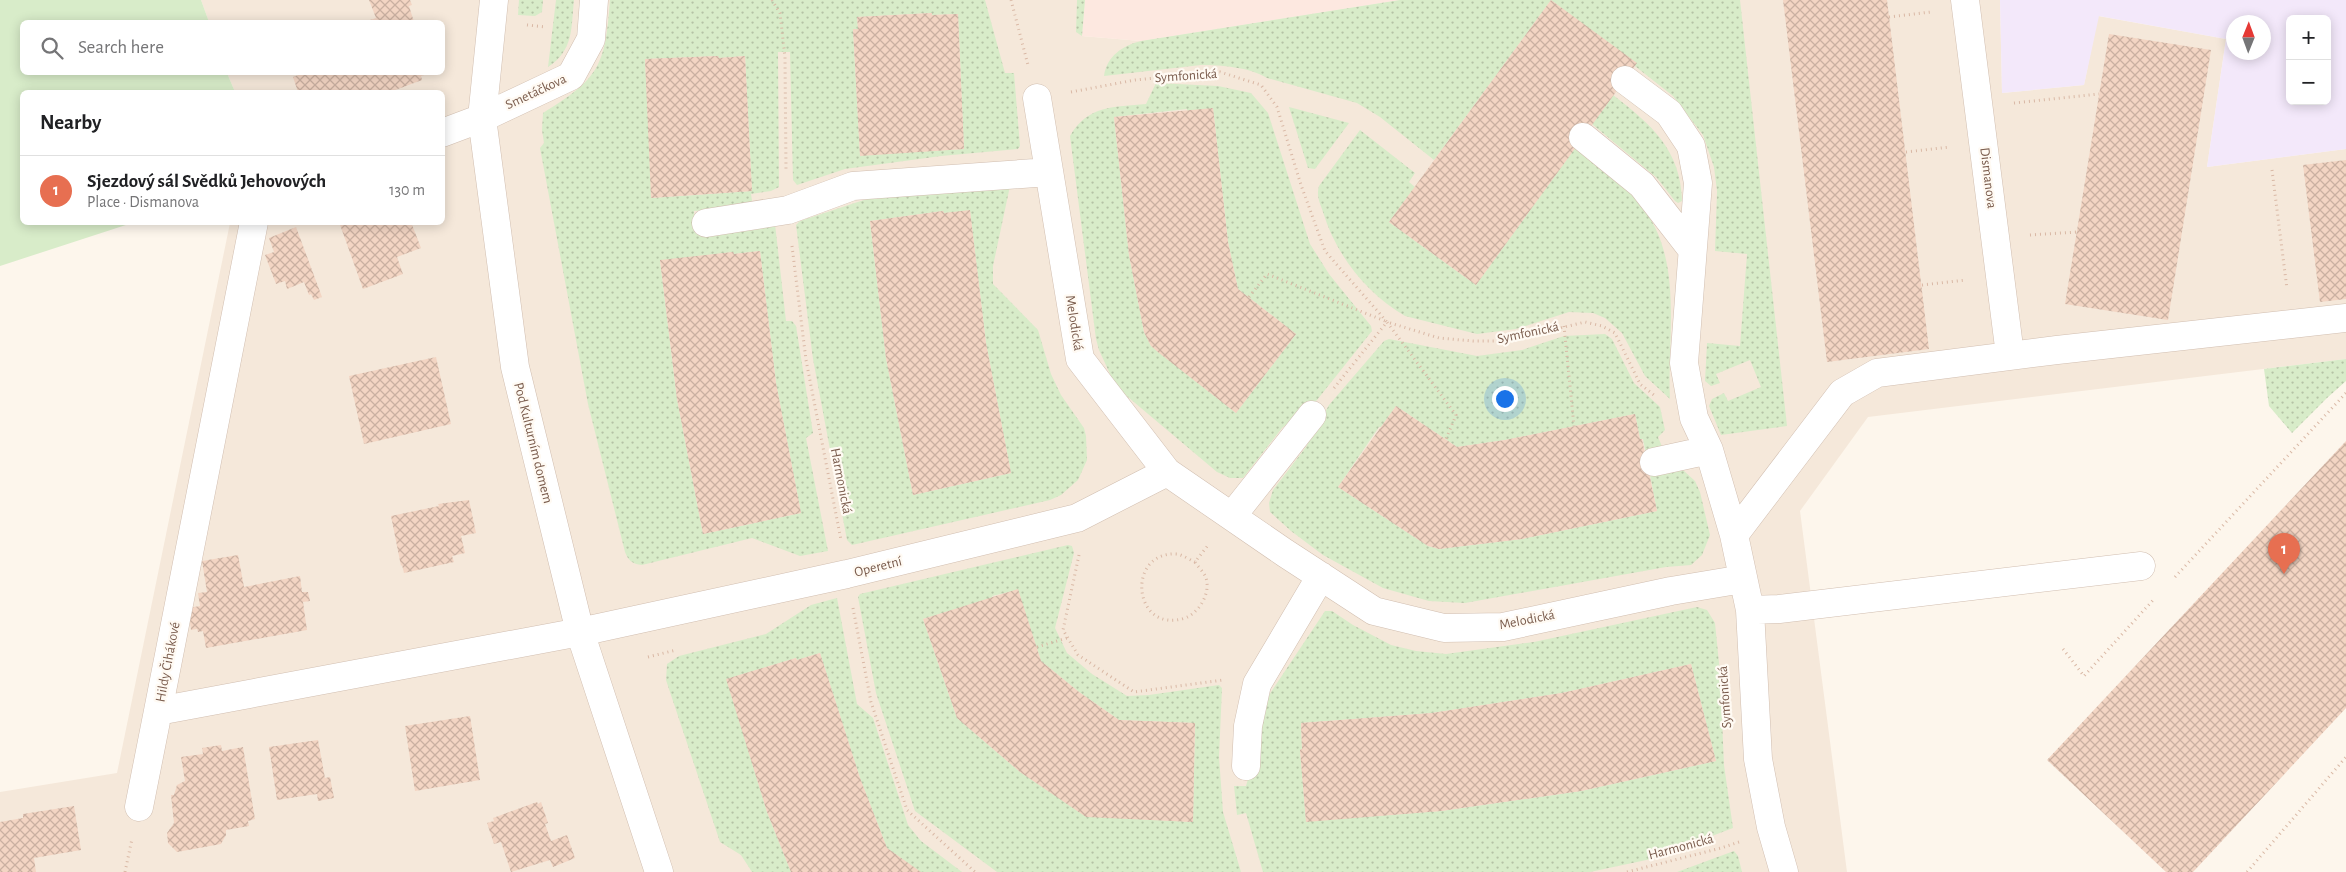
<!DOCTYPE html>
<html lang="en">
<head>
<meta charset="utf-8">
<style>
	:root { --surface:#fff; --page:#f2f2f2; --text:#202124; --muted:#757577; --line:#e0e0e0; --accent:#e76f51 }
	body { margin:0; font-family:"Alegreya Sans",sans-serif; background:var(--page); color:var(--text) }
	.controls { position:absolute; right:15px; top:15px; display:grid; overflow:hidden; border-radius:8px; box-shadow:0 2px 12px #0003 }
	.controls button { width:45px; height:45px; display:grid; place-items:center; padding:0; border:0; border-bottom:1px solid var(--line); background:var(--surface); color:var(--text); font:25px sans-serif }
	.compass { position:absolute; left:2226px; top:15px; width:45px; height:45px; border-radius:50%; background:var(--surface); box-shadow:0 2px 12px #0003; rotate:1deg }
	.you { position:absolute; left:1504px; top:398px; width:18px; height:18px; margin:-12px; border:4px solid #fff; border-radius:50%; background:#1a73e8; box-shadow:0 0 0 8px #1a73e833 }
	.badge { display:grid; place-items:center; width:32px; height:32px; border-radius:50%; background:var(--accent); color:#fff; font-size:16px; font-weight:700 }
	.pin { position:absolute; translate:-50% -41px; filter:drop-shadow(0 1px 2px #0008) }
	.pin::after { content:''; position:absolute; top:26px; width:18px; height:15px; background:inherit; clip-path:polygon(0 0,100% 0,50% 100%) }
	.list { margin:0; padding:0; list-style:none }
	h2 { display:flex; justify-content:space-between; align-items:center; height:65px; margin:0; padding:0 20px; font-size:21px }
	h2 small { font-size:16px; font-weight:400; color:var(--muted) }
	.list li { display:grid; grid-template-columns:32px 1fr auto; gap:15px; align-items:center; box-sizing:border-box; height:70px; padding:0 20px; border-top:1px solid var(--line) }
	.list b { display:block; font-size:19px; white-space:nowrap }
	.list p { margin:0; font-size:16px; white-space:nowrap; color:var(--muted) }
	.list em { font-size:16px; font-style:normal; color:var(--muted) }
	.icon { flex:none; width:28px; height:28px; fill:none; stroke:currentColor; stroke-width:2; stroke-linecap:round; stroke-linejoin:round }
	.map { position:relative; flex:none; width:2346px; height:872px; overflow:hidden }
	.search { position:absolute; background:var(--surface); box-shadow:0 2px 12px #0003; left:20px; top:20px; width:425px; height:55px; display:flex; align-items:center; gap:12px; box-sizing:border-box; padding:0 18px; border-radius:8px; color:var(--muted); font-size:19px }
	.panel { position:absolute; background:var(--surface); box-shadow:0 2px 12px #0003; left:20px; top:90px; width:425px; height:135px; border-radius:8px }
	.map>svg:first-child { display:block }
	.residential { fill:#f5e8da }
	.commercial { fill:#fde8e0 }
	.education { fill:#f3e8fa; fill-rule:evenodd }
	.grass { fill:url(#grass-dots); fill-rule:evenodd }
	.garden { fill:#d8ecc9 }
	.building { fill:url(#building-cross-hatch) }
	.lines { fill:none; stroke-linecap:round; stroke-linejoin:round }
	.minor-casing { stroke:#d1beb0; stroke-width:29 }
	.path { stroke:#d9b8a5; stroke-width:3; stroke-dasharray:1 4; stroke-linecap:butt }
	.minor { stroke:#fff; stroke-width:28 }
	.labels { text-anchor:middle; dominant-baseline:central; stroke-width:4.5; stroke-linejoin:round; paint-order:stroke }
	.street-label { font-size:14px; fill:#7a5c4d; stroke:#fffaf3 }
</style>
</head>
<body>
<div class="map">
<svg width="2346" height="872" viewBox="0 0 2346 872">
	<defs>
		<pattern id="grass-dots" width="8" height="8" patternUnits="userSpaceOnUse" patternTransform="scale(1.25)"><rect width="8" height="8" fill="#d8ecc9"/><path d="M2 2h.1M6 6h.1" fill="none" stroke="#b4c2a5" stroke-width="1.8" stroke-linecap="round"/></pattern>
		<pattern id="building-cross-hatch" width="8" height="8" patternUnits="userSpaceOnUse" patternTransform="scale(1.25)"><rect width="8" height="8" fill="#f3d5c3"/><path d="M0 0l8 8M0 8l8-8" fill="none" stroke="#cab0a1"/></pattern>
	</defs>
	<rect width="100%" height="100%" fill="#fdf6ec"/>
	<path class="residential" d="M 201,0 L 1085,0 L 1082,36 L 1141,41 L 1400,0 L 2000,0 L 2002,93 L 2084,85 L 2098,16 L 2226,39 L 2207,167 L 2346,149 L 2346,359 L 1868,417 L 1800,511 L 1847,872 L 0,872 L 0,792 L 117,773 L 230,223 L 442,222 L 442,92 L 235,92 L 227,73 L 442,72 L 442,22 L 209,22 Z"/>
	<path class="commercial" d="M 1085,0 L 1400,0 L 1141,41 L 1082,36 Z"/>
	<path class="education" d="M 2000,0 L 2346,0 L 2346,149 L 2207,167 L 2226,39 L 2099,16 L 2084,85 L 2002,93 ZM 2290,19 L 2327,19 L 2327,101 L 2290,101 ZM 2234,22 L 2264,22 L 2264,52 L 2234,52 Z"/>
	<path class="grass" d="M 519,0 L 543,0 L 542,12 L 535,16 L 518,15 Z
		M 556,0 L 574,0 C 571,28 574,50 548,67 Z
		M 610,0 L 985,0 L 1005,73 L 1014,73 L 1020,146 L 1018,149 L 941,156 L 845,169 L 797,185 L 793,180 L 790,52 L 778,52 L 779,187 L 771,191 L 751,194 L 753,207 L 694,211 L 696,232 L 775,224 L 786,321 L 792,321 L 796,326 L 813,433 L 806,438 L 828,551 L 800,556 L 752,538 L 642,565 C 632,564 628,560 625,552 L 588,404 L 540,148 L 544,143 L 542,130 L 543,113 C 600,78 605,66 610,0 ZM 931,13 L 932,15 L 958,14 L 964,149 L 860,155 L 853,29 L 858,29 L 857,17 ZM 718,56 L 719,58 L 745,56 L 752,191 L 652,198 L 645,59 ZM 760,251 L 776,383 L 801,513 L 703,534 L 677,399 L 660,261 L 733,252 L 734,254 Z
		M 1077,0 L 1085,0 L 1082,36 L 1076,32 Z
		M 1400,0 L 1740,0 L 1787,426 L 1721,435 L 1709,406 L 1712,399 L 1724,393 L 1728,401 L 1761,387 L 1750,360 L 1716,374 L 1720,383 L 1711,386 L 1705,381 L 1707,343 L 1740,346 L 1747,254 L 1715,251 L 1717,191 L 1714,167 L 1703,135 L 1673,96 L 1551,0 L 1434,160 L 1380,117 L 1357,103 L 1267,78 C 1249,67 1221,65 1201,65 L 1104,76 C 1107,56 1122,46 1141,41 Z
		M 1156,83 L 1218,86 L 1251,93 L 1268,113 L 1310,244 L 1329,274 L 1371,326 L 1372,331 L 1317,400 L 1282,428 L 1243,478 L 1230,478 L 1217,472 L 1116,387 L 1099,350 L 1096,339 L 1070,136 C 1088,105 1114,107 1146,104 ZM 1187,109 L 1187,111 L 1213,109 L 1228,242 L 1238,289 L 1296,334 L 1236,413 L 1151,346 L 1144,332 L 1129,255 L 1114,117 Z
		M 1613,95 C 1651,124 1681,150 1682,201 L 1678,203 L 1675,201 L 1657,178 L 1592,124 Z
		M 1289,107 L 1349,123 L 1315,169 L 1308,168 Z
		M 1360,130 L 1415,173 L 1409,182 L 1415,187 L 1389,222 L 1476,285 L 1575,148 C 1599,168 1628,186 1646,212 C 1683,265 1667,338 1670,399 L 1645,376 L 1622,333 L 1605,318 L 1593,313 L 1569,312 L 1516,329 L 1477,334 L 1405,316 C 1366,293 1336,255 1323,212 C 1320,203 1316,196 1319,186 Z
		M 1010,186 L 993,266 L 993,284 L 1038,330 L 1051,374 L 1061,395 L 1084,428 L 1086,436 L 1087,460 L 1078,480 L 1061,495 L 1050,500 L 852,545 L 847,540 L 813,359 L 796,225 L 800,221 L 873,197 ZM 943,211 L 944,213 L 970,211 L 986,343 L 1011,473 L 913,495 L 886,358 L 870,221 Z
		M 1605,334 L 1612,339 L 1634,383 L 1660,407 L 1665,430 L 1658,437 L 1671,468 L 1683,470 L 1695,481 L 1700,492 L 1710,535 L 1702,555 L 1691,565 L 1666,567 L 1465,603 L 1429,601 L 1383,588 L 1323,555 L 1291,531 L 1270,512 L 1269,503 L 1273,490 L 1306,447 L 1329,405 L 1384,341 L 1389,339 L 1477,356 L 1522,350 L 1564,336 ZM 1396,406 L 1457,447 L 1505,440 L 1635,414 L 1640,439 L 1643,439 L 1657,511 L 1522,539 L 1439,549 L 1428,546 L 1338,487 L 1379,427 L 1381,427 Z
		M 2346,359 L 2346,381 L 2327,398 L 2292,433 L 2269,406 L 2264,369 Z
		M 1068,545 L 1072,546 L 1074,553 L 1055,628 L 1067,653 L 1092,674 L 1127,696 L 1149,695 L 1219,685 L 1222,688 L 1219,757 L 1223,812 L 1241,872 L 997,872 L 915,811 L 876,693 L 858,597 L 860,594 ZM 1018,590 L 1041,661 L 1079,692 L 1119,720 L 1195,723 L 1193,822 L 1086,816 L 1020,772 L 957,718 L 923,619 L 993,598 L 992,596 Z
		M 837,598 L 857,704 L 873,718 L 908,825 L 921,841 L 962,872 L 919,872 L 887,848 L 860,778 L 820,653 L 797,660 L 796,658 L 727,679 L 767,812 L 791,872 L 752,872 L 741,855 L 720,842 L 666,680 L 667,664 L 679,656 L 766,634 L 811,605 Z
		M 1697,607 L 1707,610 L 1715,623 L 1720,673 L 1724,765 L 1733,828 L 1651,859 L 1590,872 L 1263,872 L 1246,813 L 1237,815 L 1234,786 L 1246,786 L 1261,733 L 1265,703 L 1271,692 L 1325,611 L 1332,611 L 1353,625 L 1391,645 L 1416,651 L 1446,654 L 1534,642 ZM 1691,664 L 1716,761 L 1581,791 L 1441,811 L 1306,821 L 1300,750 L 1302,749 L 1301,723 L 1432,713 L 1562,693 Z
		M 1734,851 L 1738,856 L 1742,872 L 1677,872 Z"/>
	<path class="garden" d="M 0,0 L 201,0 L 209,22 L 22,22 L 22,72 L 227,73 L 235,92 L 22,92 L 22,222 L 132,223 L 0,266 Z"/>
	<path class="building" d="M 369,0 L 410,0 L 412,5 L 409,6 L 414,22 L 367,22 L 367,21 L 376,18 Z
		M 1551,0 L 1637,63 L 1476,285 L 1389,222 Z
		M 1783,0 L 1887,0 L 1929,349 L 1827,362 Z
		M 932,13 L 932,15 L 958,14 L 964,149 L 860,156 L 853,29 L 858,29 L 857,17 Z
		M 2109,34 L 2211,50 L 2168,320 L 2065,304 Z
		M 718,56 L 719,58 L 745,56 L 752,191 L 651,198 L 645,59 Z
		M 300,72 L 430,72 L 430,73 L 421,76 L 422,80 L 390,92 L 298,92 L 293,77 L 301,74 Z
		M 1213,108 L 1228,242 L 1238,289 L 1296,334 L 1236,413 L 1159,353 L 1151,346 L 1144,332 L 1129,255 L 1114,117 Z
		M 2346,160 L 2346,299 L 2320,302 L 2303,165 Z
		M 970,210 L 986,343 L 1011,473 L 913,495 L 886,358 L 870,221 L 943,211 L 944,213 Z
		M 339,222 L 411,222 L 421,248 L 397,257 L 403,274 L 363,289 Z
		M 296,227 L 322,297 L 314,300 L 311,294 L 309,295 L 304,282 L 287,289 L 285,281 L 276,284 L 265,255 L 274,252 L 269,238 Z
		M 760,251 L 776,383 L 801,513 L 703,534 L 677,399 L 660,260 L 733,252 L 734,254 Z
		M 436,357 L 451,424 L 364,444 L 349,376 Z
		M 1396,406 L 1457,447 L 1505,440 L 1635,414 L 1640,439 L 1642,439 L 1657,511 L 1522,539 L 1439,549 L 1428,546 L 1338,487 Z
		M 2346,441 L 2346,708 L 2193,872 L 2166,872 L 2047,760 Z
		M 469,500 L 476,533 L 461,536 L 465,553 L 452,556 L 454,562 L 404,573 L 402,565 L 401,566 L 391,516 L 439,506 L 438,504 Z
		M 238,555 L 244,587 L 300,576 L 302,592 L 308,592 L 310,601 L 303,602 L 307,630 L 206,648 L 203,631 L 198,632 L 197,629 L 191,630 L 188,608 L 200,606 L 198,593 L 207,592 L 202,561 Z
		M 1018,589 L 1041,661 L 1079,692 L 1119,720 L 1195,723 L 1193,822 L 1086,817 L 1020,772 L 957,718 L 923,619 Z
		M 820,653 L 860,778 L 887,848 L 921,872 L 791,872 L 767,812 L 726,679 L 796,658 L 797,660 Z
		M 1691,664 L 1716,761 L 1581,791 L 1441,811 L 1306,822 L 1300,750 L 1302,749 L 1301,723 L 1432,713 L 1562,693 Z
		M 470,716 L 480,780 L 415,791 L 405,726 Z
		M 318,740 L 325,778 L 330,777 L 334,798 L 318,801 L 317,794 L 277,800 L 269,747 Z
		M 221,745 L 222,751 L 243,747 L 255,819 L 248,821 L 249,826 L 226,830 L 226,835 L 221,844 L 177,852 L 168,843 L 167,833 L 174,823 L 171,795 L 174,795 L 177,785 L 185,781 L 181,757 L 203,754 L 202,748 Z
		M 537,802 L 538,804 L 541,802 L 548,823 L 545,824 L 551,841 L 567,835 L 575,858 L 553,867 L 550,860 L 511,872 L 501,842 L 494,844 L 487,823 L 494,821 L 493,818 Z
		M 74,806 L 81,850 L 34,858 L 36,872 L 0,872 L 0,822 L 23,818 L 23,814 Z"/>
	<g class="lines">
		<defs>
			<path id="minor" d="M 494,0 L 482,118 L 515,367 L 580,632 L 659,872
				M 1965,0 L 2010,355
				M 1625,80 L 1669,113 L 1691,146 L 1698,183 L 1684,363 L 1694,418 L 1709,450 L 1734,535 L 1750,610 L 1758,759 L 1771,827 L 1784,872
				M 1037,98 L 1080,359 L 1167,472 L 1285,553 L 1374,611 L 1444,628 L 1503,627 L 1671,591 L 1743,579
				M 442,133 L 482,118 L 571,76 L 591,39 L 594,0
				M 1583,137 L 1642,185 L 1691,248
				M 254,222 L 158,711 L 580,632 L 847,574 L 1077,518 L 1167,472
				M 706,223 L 788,210 L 853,186 L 1049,172
				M 1654,462 L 1709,450
				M 1232,516 L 1312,415
				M 1734,535 L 1842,393 L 1877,373 L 2057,350 L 2346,318
				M 1750,610 L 1779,609 L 2141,566
				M 1246,766 L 1248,726 L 1257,684 L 1321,576
				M 139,807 L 158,711"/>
		</defs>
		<use href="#minor" class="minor-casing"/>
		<path class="path" d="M 772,0 L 780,13 L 785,57 L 786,172
			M 1011,0 L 1028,65
			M 1889,17 L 1931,12
			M 527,25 L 546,27
			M 1071,92 L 1135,80 L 1220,72 L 1261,85 L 1277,107 L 1301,185 L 1325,251 L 1387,322 L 1439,338 L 1473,341 L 1507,341 L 1585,322 L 1602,326 L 1615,333 L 1640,384 L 1654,395
			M 2014,103 L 2099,94
			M 1906,152 L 1950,147
			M 2272,170 L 2287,289
			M 2030,235 L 2077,232
			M 792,246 L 806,360 L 841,540
			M 1922,285 L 1966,280
			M 1249,297 L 1267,274 L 1385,321
			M 1564,326 L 1574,426
			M 1334,388 L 1387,322 L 1456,415 L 1446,439
			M 1079,555 L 1063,630 L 1078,655 L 1134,692 L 1223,680
			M 1195,562 C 1190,560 1183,555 1177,554 C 1125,551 1133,635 1185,618 C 1199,613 1211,593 1206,578 C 1204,572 1198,567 1195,562 L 1209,544
			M 2175,577 L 2346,393
			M 853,608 L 871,702 L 907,810 L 975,872
			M 1037,647 L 1067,638
			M 2063,649 L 2084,676 L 2155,598
			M 648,657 L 676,650
			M 125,872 L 132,839
			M 1627,872 L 1721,848 L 1739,842
			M 2247,872 L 2346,757"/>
		<use href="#minor" class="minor"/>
	</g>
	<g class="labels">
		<g class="street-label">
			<text transform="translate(1186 76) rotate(-4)">Symfonická</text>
			<text transform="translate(536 92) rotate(-25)">Smetáčkova</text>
			<text transform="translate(1988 178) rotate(83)">Dismanova</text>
			<text transform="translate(1074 323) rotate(81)">Melodická</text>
			<text transform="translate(1528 333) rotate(-12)">Symfonická</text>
			<text transform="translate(533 443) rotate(76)">Pod Kulturním domem</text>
			<text transform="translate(841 481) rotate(79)">Harmonická</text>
			<text transform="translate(878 567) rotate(-14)">Operetní</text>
			<text transform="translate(1527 620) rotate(-11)">Melodická</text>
			<text transform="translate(168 662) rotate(-79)">Hildy Čihákové</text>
			<text transform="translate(1725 697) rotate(-94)">Symfonická</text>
			<text transform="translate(1681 847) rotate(-15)">Harmonická</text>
		</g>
	</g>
</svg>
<div class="controls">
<button>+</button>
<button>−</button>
</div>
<svg class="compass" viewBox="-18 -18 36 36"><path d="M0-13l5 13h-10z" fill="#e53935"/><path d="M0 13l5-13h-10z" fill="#757577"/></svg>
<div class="you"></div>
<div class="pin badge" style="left:2284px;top:574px">1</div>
<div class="search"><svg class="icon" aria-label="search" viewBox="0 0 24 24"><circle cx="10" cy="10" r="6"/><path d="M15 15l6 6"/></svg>Search here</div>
<section class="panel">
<h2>Nearby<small></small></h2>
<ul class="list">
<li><span class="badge">1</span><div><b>Sjezdový sál Svědků Jehovových</b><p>Place · Dismanova</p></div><em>130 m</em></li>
</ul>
</section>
</div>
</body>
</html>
